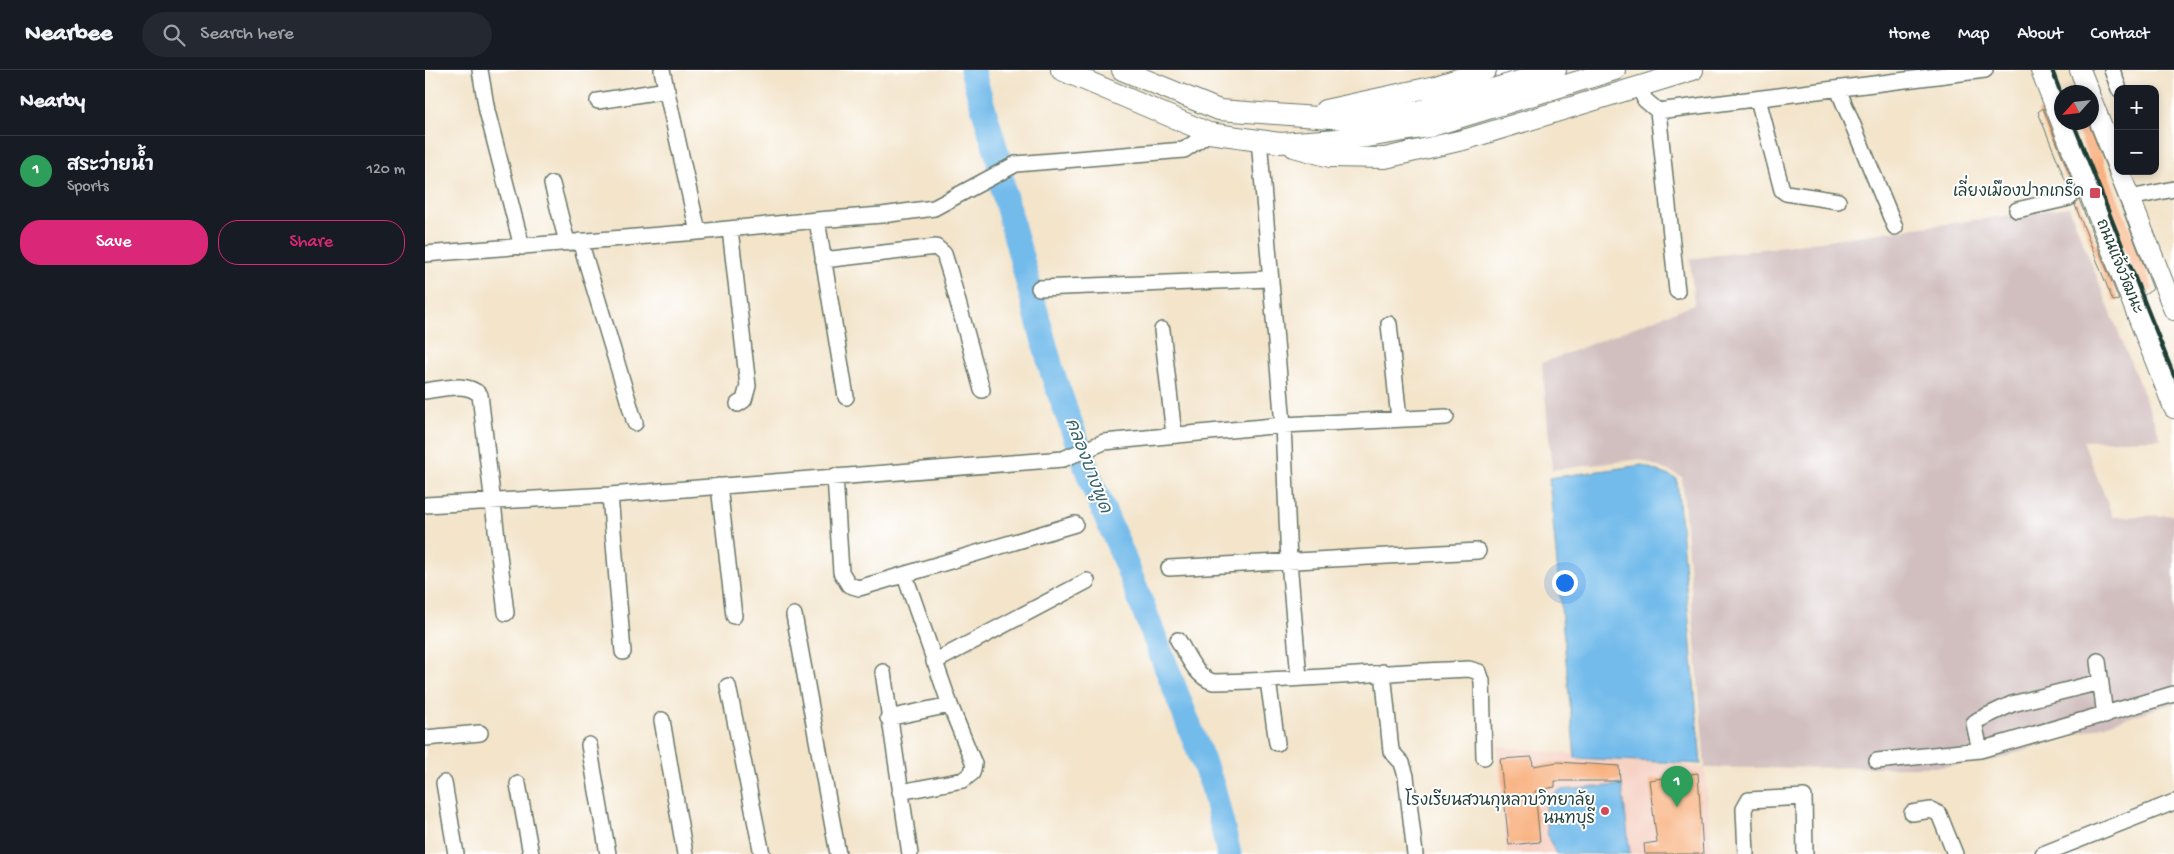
<!DOCTYPE html>
<html lang="en">
<head>
<meta charset="utf-8">
<style>
	:root { --surface:#171b24; --page:#242831; --text:#f1f3f6; --muted:#9ea1a6; --line:#363941; --accent:#db2777 }
	body { margin:0; font-family:"Gochi Hand","Playpen Sans Thai",sans-serif; background:var(--page); color:var(--text) }
	.controls { position:absolute; right:15px; top:15px; display:grid; overflow:hidden; border-radius:10px; box-shadow:0 2px 8px #0003 }
	.controls button { width:45px; height:45px; display:grid; place-items:center; padding:0; border:0; border-bottom:1px solid var(--line); background:var(--surface); color:var(--text); font:25px sans-serif }
	.compass { position:absolute; left:1629px; top:15px; width:45px; height:45px; border-radius:50%; background:var(--surface); box-shadow:0 2px 8px #0003; rotate:243deg }
	.you { position:absolute; left:1139px; top:512px; width:18px; height:18px; margin:-12px; border:4px solid #fff; border-radius:50%; background:#1a73e8; box-shadow:0 0 0 8px #1a73e833 }
	.badge { display:grid; place-items:center; width:32px; height:32px; border-radius:50%; background:var(--accent); color:#fff; font-size:16px; font-weight:700 }
	.pin { position:absolute; translate:-50% -41px; filter:drop-shadow(0 1px 2px #0008) }
	.pin::after { content:''; position:absolute; top:26px; width:18px; height:15px; background:inherit; clip-path:polygon(0 0,100% 0,50% 100%) }
	.list { margin:0; padding:0; list-style:none }
	h2 { display:flex; justify-content:space-between; align-items:center; height:65px; margin:0; padding:0 20px; font-size:21px }
	h2 small { font-size:16px; font-weight:400; color:var(--muted) }
	.list li { display:grid; grid-template-columns:32px 1fr auto; gap:15px; align-items:center; box-sizing:border-box; height:70px; padding:0 20px; border-top:1px solid var(--line) }
	.list b { display:block; font-size:19px; white-space:nowrap }
	.list p { margin:0; font-size:16px; white-space:nowrap; color:var(--muted) }
	.list em { font-size:16px; font-style:normal; color:var(--muted) }
	.actions { display:flex; gap:10px; padding:15px 20px }
	.actions a { flex:1; padding:11px 0; border:1px solid var(--accent); border-radius:20px; text-align:center; font-size:18px; color:var(--accent) }
	.actions .main { background:var(--accent); color:#fff }
	.icon { flex:none; width:28px; height:28px; fill:none; stroke:currentColor; stroke-width:2; stroke-linecap:round; stroke-linejoin:round }
	.map { position:relative; flex:none; width:1749px; height:784px; overflow:hidden }
	header { display:flex; align-items:center; gap:30px; box-sizing:border-box; height:70px; padding:0 25px; background:var(--surface); border-bottom:1px solid var(--line) }
	header strong { font-size:24px }
	nav { display:flex; gap:28px; margin-inline-start:auto; font-size:18px }
	.search { width:350px; height:45px; background:var(--page); display:flex; align-items:center; gap:12px; box-sizing:border-box; padding:0 18px; border-radius:28px; color:var(--muted); font-size:19px }
	main { display:flex }
	aside { flex:1; background:var(--surface) }
	.map>svg:first-child { display:block }
	.built { fill:#f6d2c5 }
	.industrial { fill:#d1bfbf }
	.water { fill:#73bbeb; stroke:#497c90 }
	.lines { fill:none; stroke-linecap:round; stroke-linejoin:round }
	.river { stroke:#73bbeb; stroke-width:25 }
	.building { fill:#f8af7b }
	.minor-casing { stroke:#697768; stroke-width:18 }
	.major-casing { stroke:#697768; stroke-width:22 }
	.minor { stroke:#fff; stroke-width:15 }
	.major { stroke:#fff; stroke-width:20 }
	.rail { stroke:#1f3d34; stroke-width:4 }
	.poi-dot { fill:#d1495b; stroke:#fff; stroke-width:2 }
	.labels { text-anchor:middle; dominant-baseline:central; stroke-width:4; stroke-linejoin:round; paint-order:stroke }
	.poi-label { font-size:16px; fill:#1f3d34; stroke:#fff; text-anchor:end }
	.street-label { font-size:16px; fill:#1f3d34; stroke:#fff }
	.water-label { font-size:18px; font-style:italic; fill:#38636b; stroke:#fff }
</style>
</head>
<body>
<header>
<strong>Nearbee</strong>
<div class="search"><svg class="icon" aria-label="search" viewBox="0 0 24 24"><circle cx="10" cy="10" r="6"/><path d="M15 15l6 6"/></svg>Search here</div>
<nav><a>Home</a><a>Map</a><a>About</a><a>Contact</a></nav>
</header>
<main>
<aside>
<h2>Nearby<small></small></h2>
<ul class="list">
<li><span class="badge" style="background:#2e9e5b">1</span><div><b>สระว่ายน้ำ</b><p>Sports</p></div><em>120 m</em></li>
</ul>
<div class="actions"><a class="main">Save</a><a>Share</a></div>
</aside>
<div class="map">
<svg width="1749" height="784" viewBox="0 0 1749 784">
	<rect width="100%" height="100%" fill="#fff"/>
	<filter id="ink" filterUnits="userSpaceOnUse"><feTurbulence type="fractalNoise" baseFrequency=".02" numOctaves="2"/><feDisplacementMap in="SourceGraphic" scale="10" xChannelSelector="R" yChannelSelector="G"/><feConvolveMatrix kernelMatrix="1 2 1 2 8 2 1 2 1" color-interpolation-filters="sRGB"/></filter>
	<filter id="wash" filterUnits="userSpaceOnUse"><feTurbulence type="fractalNoise" baseFrequency=".0096" numOctaves="4" result="noise"/><feDisplacementMap in="SourceGraphic" scale="20" xChannelSelector="R" yChannelSelector="G"/><feGaussianBlur stdDeviation="1.12" result="paint"/><feColorMatrix in="noise" values="0 0 0 0 0 0 0 0 0 0 0 0 0 0 0 0 0 1.4 0 .05"/><feComposite in="paint" operator="in"/></filter>
	<g filter="url(#wash)">
		<rect width="100%" height="100%" fill="#f3e4ca"/>
		<path class="built" d="M 1072,676 L 1280,698 L 1286,784 L 1082,784 Z"/>
		<path class="industrial" d="M 1644,137 L 1736,369 L 1658,371 L 1688,447 L 1749,445 L 1749,633 L 1573,689 L 1517,697 L 1280,698 L 1257,407 L 1215,389 L 1127,400 L 1117,293 L 1269,234 L 1265,189 Z"/>
		<path class="water" d="M 1217,395 L 1252,409 L 1276,694 L 1150,688 L 1124,408 Z
			M 1197,715 L 1205,784 L 1131,784 L 1123,767 L 1120,730 L 1135,720 Z"/>
		<g class="lines">
			<path class="river" d="M 547,0 L 573,87 L 578,120 L 628,305 L 668,416 L 696,481 L 788,717 L 804,784"/>
		</g>
		<g id="blocks">
			<path class="building" d="M 1618,38 L 1652,123 L 1644,119 L 1613,42 Z
				M 1649,52 L 1663,52 L 1683,102 L 1728,219 L 1718,226 Z
				M 1653,127 L 1694,230 L 1688,231 L 1650,135 Z
				M 1107,687 L 1108,696 L 1133,692 L 1194,696 L 1195,711 L 1130,711 L 1130,717 L 1110,721 L 1115,772 L 1084,775 L 1075,689 Z
				M 1273,703 L 1278,784 L 1220,784 L 1219,774 L 1232,772 L 1224,710 Z"/>
		</g>
	</g>
	<g filter="url(#ink)">
		<use href="#blocks" fill-opacity="0" stroke="#697768" stroke-width="1"/>
		<g class="lines">
			<defs>
				<path id="minor" d="M 55,0 L 62,41 L 97,177
					M 237,0 L 273,162
					M 1687,0 L 1694,19
					M 1214,16 L 1220,30 L 1233,41 L 1560,0
					M 1413,19 L 1470,157
					M 1333,29 L 1357,120 L 1361,123 L 1413,131
					M 173,31 L 242,20
					M 1233,41 L 1252,221
					M 834,69 L 858,355 L 864,491 L 874,608
					M 127,114 L 142,172
					M 1705,128 L 1749,119
					M 1592,140 L 1644,128
					M 392,150 L 421,327
					M 305,159 L 323,316 L 319,330 L 313,334
					M 155,171 L 210,353
					M 0,184 L 273,162 L 392,150 L 457,145 L 509,138 L 591,94 L 759,80 L 784,63
					M 398,190 L 511,177 L 519,184 L 525,203 L 557,320
					M 614,218 L 844,209
					M 964,254 L 974,349
					M 737,260 L 749,365
					M 0,321 C 17,319 42,311 55,325 L 81,543
					M 410,406 L 416,502 L 424,515 L 434,518 L 650,454
					M 294,416 L 309,546
					M 185,425 L 198,582
					M 0,435 L 185,425 L 638,389 L 679,372 L 858,355 L 1021,347
					M 744,498 L 1053,481
					M 369,545 L 413,784
					M 753,570 C 763,586 770,606 788,612 C 873,610 959,602 1044,599 L 1054,602 L 1057,611 L 1059,687
					M 1673,591 L 1680,646
					M 509,592 L 662,511
					M 458,602 L 485,784
					M 958,602 L 966,681 L 977,693 L 981,706 L 990,784
					M 843,611 L 852,673
					M 303,616 L 337,784
					M 463,648 L 525,635
					M 237,650 L 260,784
					M 0,668 L 55,663
					M 164,675 L 183,784
					M 1555,680 L 1549,653 L 1553,650 L 1587,634 L 1675,612
					M 1452,691 L 1555,680 L 1749,624
					M 19,713 L 31,784
					M 93,714 L 106,784
					M 475,722 L 538,710 L 547,703 L 549,694 L 525,635 L 480,506
					M 1487,743 L 1506,740 L 1514,744 L 1530,784
					M 1321,784 L 1319,739 L 1324,730 L 1379,727 L 1380,784
					M 1618,784 L 1749,732"/>
				<path id="major" d="M 636,0 L 784,63 L 855,73 L 942,67 L 1004,57 L 1190,0
					M 697,0 L 794,40 L 935,50 L 993,41 L 1131,0
					M 1616,0 L 1749,338
					M 1655,0 L 1664,22
					M 1666,29 L 1693,97
					M 900,40 L 1011,16 L 1061,0
					M 869,77 L 905,87 L 960,88 L 1042,69 L 1268,0
					M 1694,101 L 1749,240"/>
			</defs>
			<use href="#minor" class="minor-casing"/>
			<use href="#major" class="major-casing"/>
			<use href="#minor" class="minor"/>
			<use href="#major" class="major"/>
			<path class="rail" d="M 1627,0 L 1636,24
				M 1648,52 L 1749,306"/>
		</g>
	</g>
	<g class="poi-dot">
		<rect x="1664" y="117" width="12" height="12" rx="2.5"/>
		<circle cx="1180" cy="741" r="5"/>
	</g>
	<g class="labels">
		<g class="poi-label">
			<text x="1659" y="123">เลี่ยงเมืองปากเกร็ด</text>
			<text x="1170" y="732">โรงเรียนสวนกุหลาบวิทยาลัย<tspan x="1170" dy="18">นนทบุรี</tspan></text>
		</g>
		<g class="street-label">
			<text transform="translate(1693 197) rotate(68)">ถนนแจ้งวัฒนะ</text>
		</g>
		<g class="water-label">
			<text transform="translate(662 396) rotate(69)">คลองบางพูด</text>
		</g>
	</g>
</svg>
<div class="controls">
<button>+</button>
<button>−</button>
</div>
<svg class="compass" viewBox="-18 -18 36 36"><path d="M0-13l5 13h-10z" fill="#e53935"/><path d="M0 13l5-13h-10z" fill="#9ea1a6"/></svg>
<div class="you"></div>
<div class="pin badge" style="left:1252px;top:737px;background:#2e9e5b">1</div>
</div>
</main>
</body>
</html>
